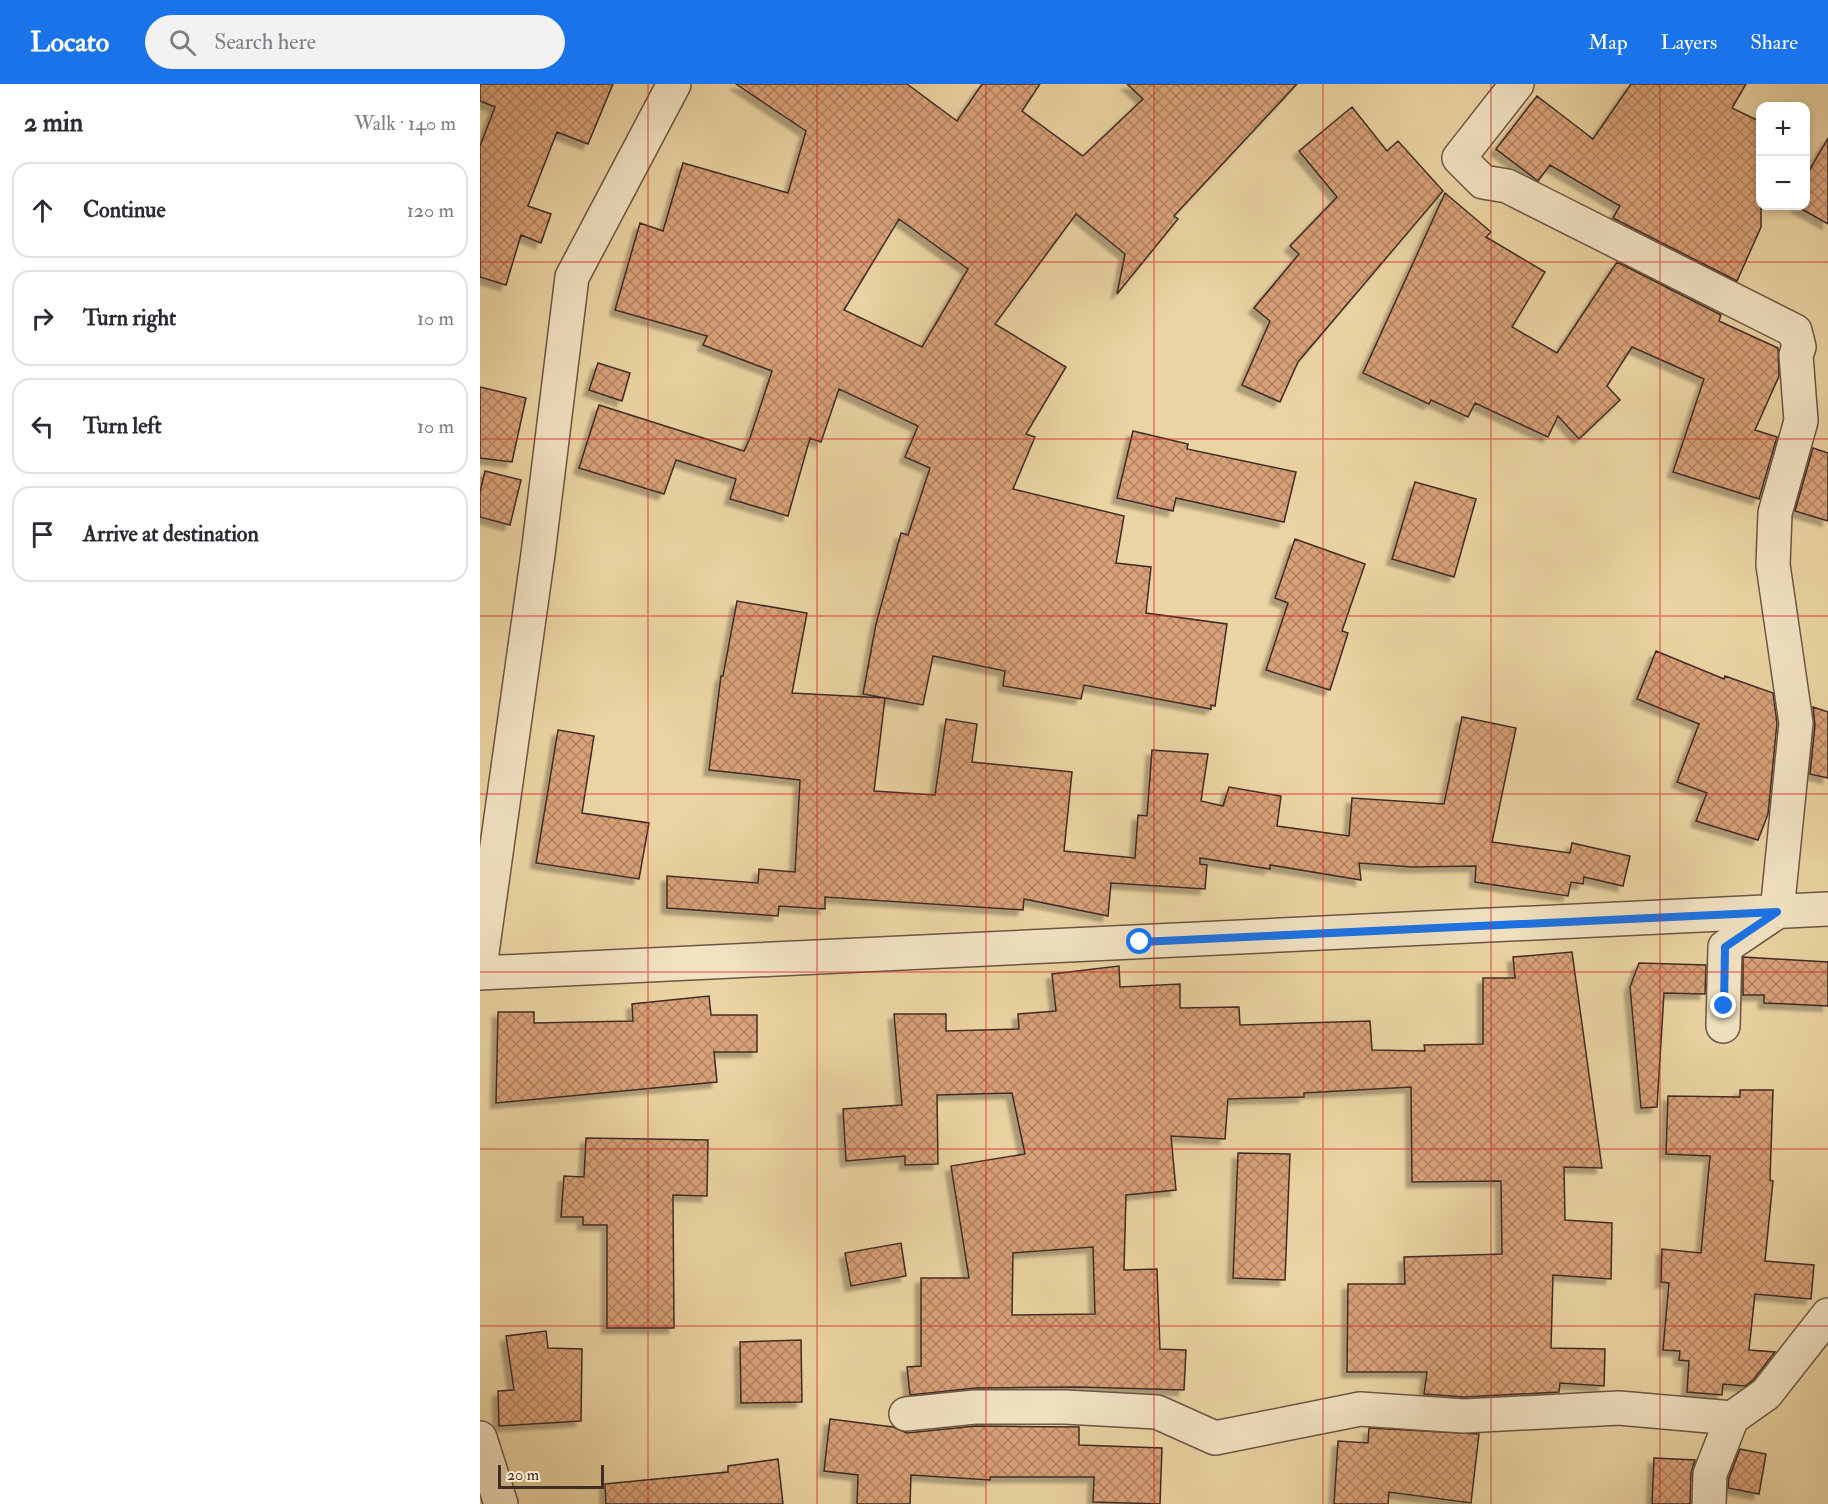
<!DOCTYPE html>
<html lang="en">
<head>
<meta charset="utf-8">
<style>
	:root { --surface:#fff; --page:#f2f2f3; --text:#2b2b33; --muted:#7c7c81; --line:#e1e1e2; --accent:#1a73e8 }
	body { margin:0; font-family:"IM FELL Double Pica",serif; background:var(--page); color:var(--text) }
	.controls { position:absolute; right:18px; top:18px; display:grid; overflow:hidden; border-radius:12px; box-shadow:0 3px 9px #0003 }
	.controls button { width:54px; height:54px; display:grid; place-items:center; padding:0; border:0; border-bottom:2px solid var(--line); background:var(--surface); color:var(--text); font:30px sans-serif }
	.scale { position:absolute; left:18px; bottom:15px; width:106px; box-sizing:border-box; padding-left:6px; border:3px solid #402c25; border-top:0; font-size:16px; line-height:21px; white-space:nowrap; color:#402c25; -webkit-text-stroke:4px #f2e3c3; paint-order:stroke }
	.stop { position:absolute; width:18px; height:18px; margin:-14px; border:4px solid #1a73e8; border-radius:50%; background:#fff }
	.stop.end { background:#1a73e8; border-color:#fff; box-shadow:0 2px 6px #0008 }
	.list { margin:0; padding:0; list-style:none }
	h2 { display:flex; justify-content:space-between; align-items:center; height:78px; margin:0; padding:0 24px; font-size:26px }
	h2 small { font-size:20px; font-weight:400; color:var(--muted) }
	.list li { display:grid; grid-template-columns:39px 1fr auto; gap:18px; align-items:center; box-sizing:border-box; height:96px; margin:0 12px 12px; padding:0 12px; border:2px solid var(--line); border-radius:18px }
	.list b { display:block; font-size:22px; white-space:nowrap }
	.list em { font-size:20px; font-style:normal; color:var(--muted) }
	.icon { flex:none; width:33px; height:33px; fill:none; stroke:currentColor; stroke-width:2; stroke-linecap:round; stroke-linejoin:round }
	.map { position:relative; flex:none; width:1348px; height:1420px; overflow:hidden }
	header { display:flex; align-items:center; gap:36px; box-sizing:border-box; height:84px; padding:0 30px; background:var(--accent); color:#fff }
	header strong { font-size:28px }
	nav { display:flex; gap:33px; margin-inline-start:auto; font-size:21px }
	.search { width:420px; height:54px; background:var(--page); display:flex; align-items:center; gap:15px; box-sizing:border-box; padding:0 21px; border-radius:33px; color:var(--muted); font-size:22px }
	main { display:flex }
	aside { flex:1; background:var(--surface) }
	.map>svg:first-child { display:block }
	.building { fill:url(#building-cross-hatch); stroke:#402c25; stroke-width:1.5; fill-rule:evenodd; filter:url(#shadow) }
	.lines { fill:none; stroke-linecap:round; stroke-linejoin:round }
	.minor-casing { stroke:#6b5644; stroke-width:36 }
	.minor { stroke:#f2e3c3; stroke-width:33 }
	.route { stroke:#1a73e8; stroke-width:8 }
	.grid { fill:none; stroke:#d62828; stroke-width:1.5; stroke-opacity:0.55 }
</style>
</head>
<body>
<header>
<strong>Locato</strong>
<div class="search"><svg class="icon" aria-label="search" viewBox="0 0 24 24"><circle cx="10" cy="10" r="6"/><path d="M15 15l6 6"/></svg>Search here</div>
<nav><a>Map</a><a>Layers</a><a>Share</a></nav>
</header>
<main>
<aside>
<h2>2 min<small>Walk · 140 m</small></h2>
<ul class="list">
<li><svg class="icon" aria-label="ahead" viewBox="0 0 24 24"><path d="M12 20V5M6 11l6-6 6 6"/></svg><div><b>Continue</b></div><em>120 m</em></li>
<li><svg class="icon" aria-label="right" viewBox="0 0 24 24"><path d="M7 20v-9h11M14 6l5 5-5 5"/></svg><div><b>Turn right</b></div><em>10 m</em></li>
<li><svg class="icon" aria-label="left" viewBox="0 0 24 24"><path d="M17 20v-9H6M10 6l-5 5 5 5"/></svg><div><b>Turn left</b></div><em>10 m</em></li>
<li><svg class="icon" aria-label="arrive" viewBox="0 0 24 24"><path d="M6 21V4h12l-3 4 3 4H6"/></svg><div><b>Arrive at destination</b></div></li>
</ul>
</aside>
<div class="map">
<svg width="1348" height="1420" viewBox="0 0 1348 1420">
	<defs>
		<pattern id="building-cross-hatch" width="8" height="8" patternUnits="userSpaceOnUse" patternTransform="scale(1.5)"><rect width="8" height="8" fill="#d8a178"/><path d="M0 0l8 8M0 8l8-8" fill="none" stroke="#b18362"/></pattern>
		<filter id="shadow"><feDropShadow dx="-5.5" dy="5.5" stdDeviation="1.5" flood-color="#0004"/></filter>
	</defs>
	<rect width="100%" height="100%" fill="#ebd4a3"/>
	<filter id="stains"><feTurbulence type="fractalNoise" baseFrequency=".00333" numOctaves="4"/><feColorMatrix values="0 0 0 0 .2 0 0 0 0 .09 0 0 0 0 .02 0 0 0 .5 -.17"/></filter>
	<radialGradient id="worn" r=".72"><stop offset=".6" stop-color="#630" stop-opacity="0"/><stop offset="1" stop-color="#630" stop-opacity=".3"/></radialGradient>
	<path class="building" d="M 0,0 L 133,0 L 108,60 L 77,48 L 48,122 L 71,130 L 61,159 L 41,151 L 26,201 L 0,193 L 0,62 L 15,23 L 0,17 Z
		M 256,0 L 427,0 L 477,37 L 502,0 L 560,0 L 542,27 L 603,72 L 663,15 L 647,0 L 817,0 L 694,132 L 698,135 L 637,210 L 645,170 L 596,130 L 515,240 L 586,283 L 546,350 L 555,353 L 533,405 L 644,432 L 636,479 L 671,483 L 666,529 L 747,540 L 735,622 L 731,621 L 731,625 L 604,601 L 601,615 L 523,602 L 525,587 L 453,572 L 443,621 L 405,614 L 394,707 L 455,711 L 466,635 L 497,640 L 492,678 L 592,688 L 584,767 L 655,774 L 658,731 L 667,732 L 672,666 L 728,670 L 721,717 L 743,722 L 749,703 L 801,712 L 797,742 L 869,752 L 872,714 L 964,720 L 982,633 L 1036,644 L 1012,758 L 1090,769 L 1092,759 L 1150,772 L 1143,802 L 1104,793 L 1103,800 L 1091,798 L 1088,812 L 995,798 L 996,782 L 932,783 L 879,779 L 881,796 L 790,781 L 790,785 L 720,774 L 720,780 L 727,781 L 725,805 L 631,799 L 628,832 L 544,815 L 543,826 L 345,813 L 345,825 L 299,822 L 298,832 L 187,824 L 187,792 L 278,799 L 279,785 L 315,788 L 320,696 L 229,686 L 241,592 L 243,592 L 257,517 L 327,529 L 312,609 L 405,614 L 383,610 L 396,540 L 421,449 L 428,451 L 450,384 L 425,373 L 438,342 L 359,305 L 341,358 L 330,354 L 308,432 L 250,415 L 256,395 L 196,376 L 184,410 L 99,384 L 119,321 L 264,367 L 270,354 L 292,287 L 223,261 L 227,252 L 135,226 L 160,139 L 183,147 L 203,79 L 308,109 L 326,47 ZM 419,135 L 488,185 L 442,263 L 364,226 Z
		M 1151,0 L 1266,0 L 1252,24 L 1281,38 L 1281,143 L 1257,197 L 1133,134 L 1140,122 L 1070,81 L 1058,97 L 1016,65 L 1057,12 L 1113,55 Z
		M 872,23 L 907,67 L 918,57 L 963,107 L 818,278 L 800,318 L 762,301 L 790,237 L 774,224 L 819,170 L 810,162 L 857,113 L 819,67 Z
		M 1348,54 L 1348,140 L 1316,122 L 1326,122 L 1326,92 Z
		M 965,109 L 1011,148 L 1006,153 L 1065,188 L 1032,243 L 1077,269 L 1137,178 L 1241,231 L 1239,237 L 1298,264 L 1299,292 L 1275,346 L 1297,353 L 1279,415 L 1193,388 L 1224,295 L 1152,263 L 1127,302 L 1140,316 L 1099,355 L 1078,332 L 1068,353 L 995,319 L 988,333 L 951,316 L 949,320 L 883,289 Z
		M 118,279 L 150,289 L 142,317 L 109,306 Z
		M 0,303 L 46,314 L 32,378 L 0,374 Z
		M 653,347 L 708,360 L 707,365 L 816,388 L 804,438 L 696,414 L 693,427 L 637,414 Z
		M 1333,364 L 1348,369 L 1348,437 L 1315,427 Z
		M 5,387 L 41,396 L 30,441 L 0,433 L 0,408 Z
		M 935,398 L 996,415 L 974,493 L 912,475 Z
		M 815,455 L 885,480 L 862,547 L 868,549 L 850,606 L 786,586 L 808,519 L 795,514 Z
		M 1176,567 L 1244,595 L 1245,592 L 1293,609 L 1297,639 L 1288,730 L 1278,756 L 1216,737 L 1227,709 L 1197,698 L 1219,640 L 1157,615 Z
		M 1333,623 L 1348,628 L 1348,694 L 1330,690 L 1335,641 Z
		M 78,646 L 114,652 L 102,729 L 169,739 L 159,795 L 56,779 Z
		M 1092,868 L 1122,1084 L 1084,1083 L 1085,1136 L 1132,1139 L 1131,1195 L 1073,1191 L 1071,1264 L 1125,1265 L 1124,1302 L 1080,1299 L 1079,1308 L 984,1313 L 944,1310 L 947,1288 L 867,1288 L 868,1200 L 925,1200 L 924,1173 L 1022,1170 L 1021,1097 L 932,1098 L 931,1003 L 824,1009 L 824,1013 L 748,1015 L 745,1055 L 691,1052 L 696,1106 L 646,1111 L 644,1186 L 677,1185 L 680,1265 L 706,1266 L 704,1306 L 599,1303 L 495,1304 L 430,1311 L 427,1283 L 441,1282 L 441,1194 L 489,1194 L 471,1082 L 545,1070 L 532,1009 L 457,1011 L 458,1080 L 425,1081 L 425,1072 L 366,1077 L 363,1025 L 422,1021 L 414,930 L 466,930 L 466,947 L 539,945 L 538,930 L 576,927 L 572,890 L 639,882 L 640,903 L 700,900 L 700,924 L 759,923 L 760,941 L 890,937 L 892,966 L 945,967 L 944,961 L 1003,960 L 1003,894 L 1035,894 L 1033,873 ZM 613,1163 L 615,1230 L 532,1231 L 533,1169 Z
		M 1263,873 L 1348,878 L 1348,922 L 1284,919 L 1284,911 L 1263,911 Z
		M 1159,879 L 1226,881 L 1225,910 L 1184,909 L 1177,1023 L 1161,1024 L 1150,903 Z
		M 229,912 L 231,931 L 277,931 L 277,968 L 234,968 L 237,998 L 16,1019 L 18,928 L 54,928 L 54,939 L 153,937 L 152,920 Z
		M 1260,1006 L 1293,1006 L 1290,1096 L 1293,1097 L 1285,1177 L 1334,1181 L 1331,1215 L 1275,1210 L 1269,1266 L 1295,1268 L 1273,1296 L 1265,1302 L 1243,1300 L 1242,1311 L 1207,1308 L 1209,1277 L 1199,1276 L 1200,1267 L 1183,1266 L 1189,1199 L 1181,1198 L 1182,1165 L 1221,1169 L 1230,1072 L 1186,1070 L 1188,1012 L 1260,1013 Z
		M 106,1054 L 228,1056 L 227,1112 L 193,1111 L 194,1244 L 127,1244 L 127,1141 L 103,1141 L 103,1133 L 81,1133 L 84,1092 L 104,1093 Z
		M 758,1069 L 810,1070 L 805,1196 L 753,1194 Z
		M 421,1159 L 426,1192 L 371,1202 L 365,1169 Z
		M 66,1247 L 68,1264 L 102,1265 L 101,1337 L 19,1342 L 18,1307 L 34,1306 L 26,1252 Z
		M 321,1256 L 322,1318 L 261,1319 L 260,1258 Z
		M 350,1335 L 413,1343 L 427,1349 L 496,1342 L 599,1343 L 599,1361 L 682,1364 L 680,1420 L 613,1418 L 614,1393 L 510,1393 L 510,1396 L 431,1391 L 430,1420 L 377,1420 L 378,1391 L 344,1387 Z
		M 889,1344 L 999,1350 L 991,1419 L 909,1408 L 908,1420 L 854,1420 L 858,1357 L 888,1359 Z
		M 1260,1365 L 1286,1370 L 1279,1410 L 1248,1404 L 1249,1394 Z
		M 1174,1374 L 1215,1376 L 1211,1389 L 1210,1420 L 1172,1420 Z
		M 298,1375 L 303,1420 L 126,1420 L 125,1400 L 248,1388 L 248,1382 Z"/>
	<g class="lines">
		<defs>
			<path id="minor" d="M 1037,0 L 979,74 L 1003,98 L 1027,102 L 1315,247 L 1319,263 L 1316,271 L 1321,337 L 1295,429 L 1293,481 L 1316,639 L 1297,828 L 1245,863 L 1243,942
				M 0,883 L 58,470 L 92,193 L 194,0
				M 0,889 L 1348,825
				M 426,1330 L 495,1323 L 585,1323 L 677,1328 L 735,1354 L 880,1325 L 984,1332 L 1139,1324 L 1252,1334
				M 0,1354 L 21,1420
				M 1229,1420 L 1230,1390 L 1252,1334 L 1286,1310 L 1348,1231"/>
		</defs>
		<use href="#minor" class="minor-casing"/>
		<use href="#minor" class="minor"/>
	</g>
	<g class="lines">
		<path class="route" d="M 660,858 L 1297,828 L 1245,863 L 1244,922"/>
	</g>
	<path class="grid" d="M 168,0 L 168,1420M 337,0 L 337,1420M 506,0 L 506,1420M 674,0 L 674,1420M 843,0 L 843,1420M 1011,0 L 1011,1420M 1180,0 L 1180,1420M 0,178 L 1348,178M 0,355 L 1348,355M 0,532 L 1348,532M 0,710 L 1348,710M 0,888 L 1348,888M 0,1065 L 1348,1065M 0,1242 L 1348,1242"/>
	<rect width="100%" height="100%" filter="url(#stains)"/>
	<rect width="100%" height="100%" fill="url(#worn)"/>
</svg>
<div class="controls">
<button>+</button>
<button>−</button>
</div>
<div class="scale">20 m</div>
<div class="stop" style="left:660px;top:858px"></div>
<div class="stop end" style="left:1244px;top:922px"></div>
</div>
</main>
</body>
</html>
